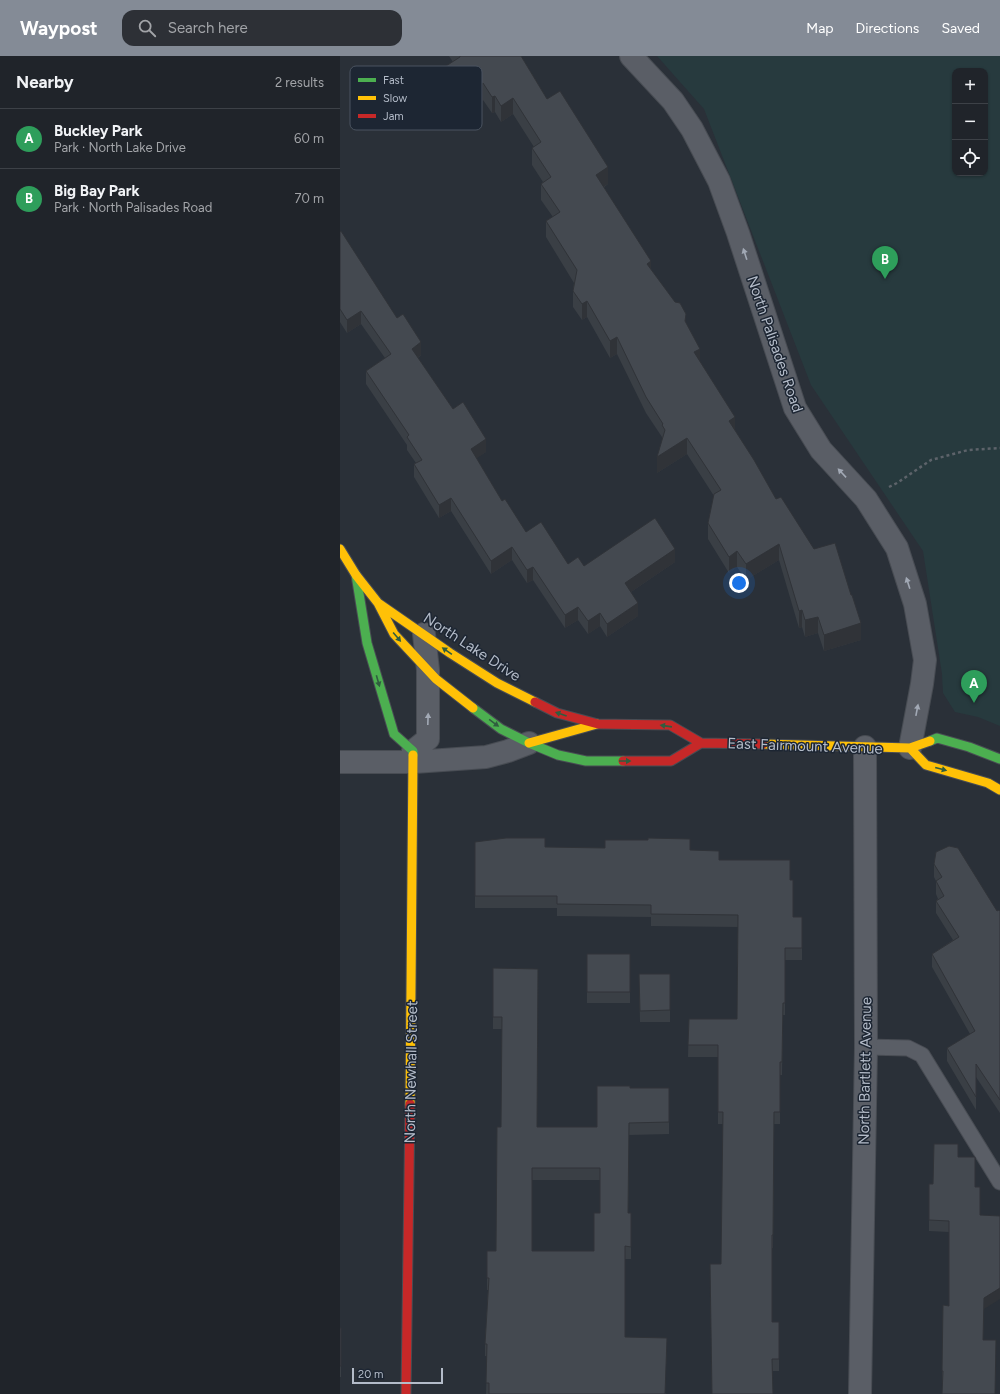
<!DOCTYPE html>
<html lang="en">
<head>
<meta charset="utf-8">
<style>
	:root { --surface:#20242a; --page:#2d3036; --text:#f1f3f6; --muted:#a2a4a8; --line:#3d4147; --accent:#848b96 }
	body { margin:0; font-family:Figtree,sans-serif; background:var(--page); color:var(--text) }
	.controls { position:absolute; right:12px; top:12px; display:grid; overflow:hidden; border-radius:8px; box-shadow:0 1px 3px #0004 }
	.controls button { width:36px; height:36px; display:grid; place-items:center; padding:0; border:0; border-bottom:1px solid var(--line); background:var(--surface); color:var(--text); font:20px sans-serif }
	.scale { position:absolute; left:12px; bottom:10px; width:91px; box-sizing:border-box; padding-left:4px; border:2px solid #b4bcc9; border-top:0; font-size:11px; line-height:14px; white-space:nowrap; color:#b4bcc9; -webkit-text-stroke:3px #1d2633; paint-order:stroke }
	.you { position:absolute; left:399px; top:527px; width:14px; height:14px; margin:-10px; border:3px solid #fff; border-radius:50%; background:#1a73e8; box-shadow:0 0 0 6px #1a73e833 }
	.badge { display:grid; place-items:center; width:26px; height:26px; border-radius:50%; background:var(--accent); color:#fff; font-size:13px; font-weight:700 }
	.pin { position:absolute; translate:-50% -33px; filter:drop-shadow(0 1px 2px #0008) }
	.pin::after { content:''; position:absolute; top:21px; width:14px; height:12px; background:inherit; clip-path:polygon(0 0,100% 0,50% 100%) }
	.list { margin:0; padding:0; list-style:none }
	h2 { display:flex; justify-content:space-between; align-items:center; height:52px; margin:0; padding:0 16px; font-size:17px }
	h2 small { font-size:13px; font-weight:400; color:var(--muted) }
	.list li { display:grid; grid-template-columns:26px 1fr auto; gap:12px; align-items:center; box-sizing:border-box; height:60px; padding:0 16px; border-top:1px solid var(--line) }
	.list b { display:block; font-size:15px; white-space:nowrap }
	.list p { margin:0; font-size:13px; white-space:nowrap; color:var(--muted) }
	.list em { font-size:13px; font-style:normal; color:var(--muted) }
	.icon { flex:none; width:22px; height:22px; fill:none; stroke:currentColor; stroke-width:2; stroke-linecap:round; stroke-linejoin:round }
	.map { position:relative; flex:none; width:660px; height:1338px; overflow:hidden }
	header { display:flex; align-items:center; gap:24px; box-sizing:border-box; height:56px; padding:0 20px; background:var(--accent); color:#fff }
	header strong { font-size:19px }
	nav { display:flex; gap:22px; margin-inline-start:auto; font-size:14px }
	.search { width:280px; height:36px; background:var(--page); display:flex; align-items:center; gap:10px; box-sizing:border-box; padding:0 14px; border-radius:12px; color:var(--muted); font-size:15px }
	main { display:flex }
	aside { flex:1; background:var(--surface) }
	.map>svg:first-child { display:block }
	.green { fill:#273a3e; fill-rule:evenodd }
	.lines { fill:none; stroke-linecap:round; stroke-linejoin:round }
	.lane-casing { stroke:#484c53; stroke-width:17 }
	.street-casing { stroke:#484c53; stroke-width:24 }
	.fast-casing { stroke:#484c53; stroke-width:11 }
	.slow-casing { stroke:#484c53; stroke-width:11 }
	.jam-casing { stroke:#484c53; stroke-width:11 }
	.path { stroke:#5d636a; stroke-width:2.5; stroke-dasharray:3 3; stroke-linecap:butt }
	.lane { stroke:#5a5e66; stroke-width:15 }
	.street { stroke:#5a5e66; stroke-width:22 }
	.fast { stroke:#4caf50; stroke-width:9 }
	.slow { stroke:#ffc107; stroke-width:9 }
	.jam { stroke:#c62828; stroke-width:9 }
	.wall { fill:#3a3f45; fill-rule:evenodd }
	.shaded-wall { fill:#303338 }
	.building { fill:#444950; stroke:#303338; fill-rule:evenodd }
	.oneway { fill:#a2a9b5 }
	.oneway2 { fill:#305d3f }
	.labels { text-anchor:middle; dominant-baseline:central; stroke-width:3; stroke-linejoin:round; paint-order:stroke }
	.street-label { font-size:15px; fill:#b4bcc9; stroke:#1d2633 }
	.key { fill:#1d2633; stroke:#4a5360; stroke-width:1 }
	.key-label { font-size:11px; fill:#b4bcc9 }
</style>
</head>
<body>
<header>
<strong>Waypost</strong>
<div class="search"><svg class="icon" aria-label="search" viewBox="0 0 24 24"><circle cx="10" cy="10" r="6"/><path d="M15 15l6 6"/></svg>Search here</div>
<nav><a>Map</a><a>Directions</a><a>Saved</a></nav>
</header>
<main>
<aside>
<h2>Nearby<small>2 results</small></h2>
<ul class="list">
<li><span class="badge" style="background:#2e9e5b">A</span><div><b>Buckley Park</b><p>Park · North Lake Drive</p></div><em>60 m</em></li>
<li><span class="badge" style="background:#2e9e5b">B</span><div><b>Big Bay Park</b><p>Park · North Palisades Road</p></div><em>70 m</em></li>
</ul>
</aside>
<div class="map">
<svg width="660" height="1338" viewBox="0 0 660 1338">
	<rect width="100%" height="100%" fill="#2a3038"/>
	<path class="green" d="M 317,0 L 660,0 L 660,670 L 638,661 L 615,656 L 603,637 L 602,618 L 583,495 L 471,329 L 364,53 ZM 615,15 L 645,15 L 645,117 L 615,117 Z"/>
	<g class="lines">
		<defs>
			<path id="lane" d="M 526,991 L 568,992 L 582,999 L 660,1126"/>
			<path id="street" d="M 291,0 L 333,45 L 352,73 L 379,125 L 398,177 L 455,352 L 481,394 L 526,443 L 557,492 L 575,548 L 585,604 L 582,628 L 570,692
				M 73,695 L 88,683 L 88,614 L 84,578
				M 0,706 L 74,706 L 146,701 L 168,695 L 189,687
				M 520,1338 L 526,991 L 525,691"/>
			<path id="fast" d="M 16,519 L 27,587 L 54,678 L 73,695 L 73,699
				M 133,652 L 161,673 L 189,687 L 218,699 L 246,705 L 283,705
				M 590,685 L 597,682 L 629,691 L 660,703"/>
			<path id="slow" d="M 0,493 L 16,519 L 38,547 L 54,578 L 96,623 L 133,652
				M 38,547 L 110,597 L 157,627 L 195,646
				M 189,687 L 257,668
				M 423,688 L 570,692 L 590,685
				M 570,692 L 586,709 L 648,727 L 660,734
				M 70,1048 L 73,699"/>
			<path id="jam" d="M 195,646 L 217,657 L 258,668 L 330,669 L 361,687 L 423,688
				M 283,705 L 331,705 L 361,687
				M 66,1338 L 70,1048"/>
		</defs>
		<use href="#lane" class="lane-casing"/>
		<use href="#street" class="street-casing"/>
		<use href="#fast" class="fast-casing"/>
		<use href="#slow" class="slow-casing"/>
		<use href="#jam" class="jam-casing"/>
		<path class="path" d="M 549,431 L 557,427 L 591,404 L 628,394 L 660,392"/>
		<use href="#lane" class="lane"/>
		<use href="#street" class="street"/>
		<use href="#fast" class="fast"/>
		<use href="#slow" class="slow"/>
		<use href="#jam" class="jam"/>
	</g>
	<path class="wall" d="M 109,0 L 181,0 L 207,43 L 268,128 L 264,131 L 311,214 L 346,267 L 360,306 L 395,375 L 521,584 L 484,595 L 478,577 L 465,581 L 462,571 L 459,572 L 439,504 L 406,524 L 397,511 L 389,517 L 368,483 L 368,467 L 374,440 L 347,398 L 317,417 L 322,386 L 322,381 L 306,357 L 277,298 L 270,302 L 247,261 L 242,264 L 233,251 L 233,235 L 234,227 L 206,181 L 206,165 L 213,161 L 201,144 L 201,128 L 203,126 L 192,109 L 192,92 L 194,91 L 173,58 L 161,66 L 155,56 L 152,57 L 143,44 L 107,66 L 89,37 L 89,21 L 113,6 Z
		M 0,176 L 81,299 L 78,302 L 113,353 L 146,396 L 136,402 L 162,445 L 186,476 L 228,508 L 244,510 L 335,506 L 291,536 L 298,560 L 267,581 L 260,570 L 248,578 L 238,564 L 225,572 L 193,524 L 187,527 L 172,504 L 151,518 L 111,455 L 99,462 L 74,421 L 74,408 L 76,407 L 67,394 L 67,389 L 26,328 L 26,315 L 45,302 L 21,268 L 7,277 L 0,266 Z
		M 135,786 L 205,791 L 350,794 L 379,804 L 450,824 L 453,861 L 462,861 L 462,904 L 445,904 L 445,959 L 443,959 L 442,1019 L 440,1019 L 440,1068 L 434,1068 L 433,1192 L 432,1192 L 432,1266 L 439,1266 L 439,1315 L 432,1315 L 381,1208 L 383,1068 L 378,1068 L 378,1001 L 348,1001 L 349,963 L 397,963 L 398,871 L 311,870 L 311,861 L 217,860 L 217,852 L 135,852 Z
		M 594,808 L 657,855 L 660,855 L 660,1057 L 636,1021 L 636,1054 L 607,1005 L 607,992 L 630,978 L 592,911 L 592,898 L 613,884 L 596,857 L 596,845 L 598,843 L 596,838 L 596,825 L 594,821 Z
		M 247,898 L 290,898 L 290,947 L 247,947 Z
		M 153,912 L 197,1071 L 257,1071 L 290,1032 L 329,1032 L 329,1078 L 289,1079 L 288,1157 L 291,1157 L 291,1203 L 285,1203 L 285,1281 L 326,1338 L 146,1338 L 147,1300 L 145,1300 L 145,1288 L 148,1234 L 147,1234 L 147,1195 L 156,1195 L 161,1071 L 162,973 L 153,973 ZM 192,1124 L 260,1124 L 260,1157 L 254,1195 L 192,1195 Z
		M 299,918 L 330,918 L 330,966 L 300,966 Z
		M 618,1101 L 635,1131 L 640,1159 L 644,1253 L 603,1326 L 602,1326 L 603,1249 L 609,1250 L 609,1176 L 589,1175 L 589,1128 L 593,1128 Z
		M 0,1272 L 1,1272 L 1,1321 L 0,1321 Z"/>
	<path class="shaded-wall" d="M 143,27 L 143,44 L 107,66 L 107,50 Z
		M 155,40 L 155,56 L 152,57 L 152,41 Z
		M 173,42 L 173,58 L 161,66 L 161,50 Z
		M 268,111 L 268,128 L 256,135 L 256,119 Z
		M 311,205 L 311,222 L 307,208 Z
		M 247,245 L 247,261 L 242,264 L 242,248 Z
		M 21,255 L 21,268 L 7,277 L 7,264 Z
		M 277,281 L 277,298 L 270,302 L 270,285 Z
		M 81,286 L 81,299 L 72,306 L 72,293 Z
		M 360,293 L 360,309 L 354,296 Z
		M 395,361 L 395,378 L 389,365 Z
		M 347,382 L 347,398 L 317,417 L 317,401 Z
		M 146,383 L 146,396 L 131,406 L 131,393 Z
		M 111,442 L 111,455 L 99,462 L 99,449 Z
		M 439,488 L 439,504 L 406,524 L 406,508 Z
		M 172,491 L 172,504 L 151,518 L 151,505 Z
		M 335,493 L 335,506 L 285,540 L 285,527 Z
		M 397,495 L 397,511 L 389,517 L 389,501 Z
		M 193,511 L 193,524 L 187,527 L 187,514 Z
		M 298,547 L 298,560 L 267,581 L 267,568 Z
		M 238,551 L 238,564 L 225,572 L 225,559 Z
		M 462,554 L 462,571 L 459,572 L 459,555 Z
		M 260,557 L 260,570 L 248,578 L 248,565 Z
		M 478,561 L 478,577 L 465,581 L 465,564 Z
		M 521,567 L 521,584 L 484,595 L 484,579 Z
		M 660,1232 L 660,1243 L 644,1253 L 644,1242 Z"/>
	<path class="building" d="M 120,0 L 181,0 L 207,43 L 220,35 L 268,111 L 256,119 L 311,205 L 307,208 L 335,246 L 340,247 L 346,258 L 345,265 L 360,293 L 354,296 L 395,361 L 389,365 L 414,404 L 436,443 L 441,441 L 474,493 L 495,487 L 511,539 L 512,539 L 521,567 L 484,579 L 478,561 L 465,564 L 462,554 L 459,555 L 439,488 L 406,508 L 397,495 L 389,501 L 368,467 L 374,438 L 381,434 L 347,382 L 317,401 L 325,374 L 322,369 L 323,368 L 306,341 L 277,281 L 270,285 L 247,245 L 242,248 L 233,235 L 237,214 L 206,165 L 220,156 L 201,128 L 211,121 L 192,92 L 201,86 L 173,42 L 161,50 L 155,40 L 152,41 L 143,27 L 107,50 L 89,21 L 120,1 Z
		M 1,175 L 57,262 L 63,258 L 81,286 L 72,293 L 113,353 L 123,346 L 146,383 L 131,393 L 162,445 L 165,443 L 186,476 L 201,466 L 228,508 L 238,501 L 244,510 L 315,462 L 335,493 L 285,527 L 298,547 L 267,568 L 260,557 L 248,565 L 238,551 L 225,559 L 193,511 L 187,514 L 172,491 L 151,505 L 111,442 L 99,449 L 74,408 L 82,404 L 67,381 L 69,379 L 26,315 L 51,298 L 21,255 L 7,264 L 0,253 L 0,176 Z
		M 166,782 L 205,782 L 205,791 L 265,792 L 265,784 L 308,784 L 308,782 L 350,783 L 350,794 L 379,795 L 379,804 L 450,804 L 450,824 L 453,824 L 453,861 L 462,861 L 462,892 L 445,892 L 445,947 L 443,947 L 442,1006 L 440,1006 L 440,1056 L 434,1056 L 433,1179 L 432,1179 L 432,1266 L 439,1266 L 439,1303 L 432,1303 L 433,1338 L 372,1338 L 370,1208 L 381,1208 L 383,1056 L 378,1056 L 378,989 L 348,989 L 349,963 L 397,963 L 398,859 L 311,858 L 311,849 L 217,848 L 217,840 L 135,840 L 135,786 Z
		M 609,790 L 618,792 L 657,855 L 659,854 L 660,855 L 660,1044 L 636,1008 L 636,1041 L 607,992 L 635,975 L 592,898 L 619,881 L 596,845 L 604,840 L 596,825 L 602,821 L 594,808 L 596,796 Z
		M 247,898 L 290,898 L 290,936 L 247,936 Z
		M 153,912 L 198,913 L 197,1071 L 257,1071 L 257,1030 L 290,1030 L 290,1032 L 329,1032 L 329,1066 L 289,1067 L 288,1157 L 291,1157 L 291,1191 L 285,1190 L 285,1281 L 327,1282 L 325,1338 L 149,1338 L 149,1327 L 146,1327 L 147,1288 L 145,1288 L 149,1222 L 147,1222 L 147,1195 L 156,1195 L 157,1071 L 161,1071 L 162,961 L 153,961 ZM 192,1112 L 260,1112 L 260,1157 L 254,1157 L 254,1195 L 192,1195 Z
		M 299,918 L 330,918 L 330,954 L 300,955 Z
		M 594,1088 L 618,1088 L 618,1101 L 635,1101 L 635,1131 L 640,1131 L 640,1159 L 660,1160 L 660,1232 L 644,1242 L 643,1284 L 656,1284 L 655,1338 L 602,1338 L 603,1315 L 602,1315 L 603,1249 L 609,1250 L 609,1165 L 589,1164 L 589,1128 L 593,1128 Z
		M 0,1272 L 1,1272 L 1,1310 L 0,1310 Z"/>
	<defs><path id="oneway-solid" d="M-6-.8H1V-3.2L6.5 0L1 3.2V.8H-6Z"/></defs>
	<g class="oneway">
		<use href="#oneway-solid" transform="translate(405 198) rotate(-108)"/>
		<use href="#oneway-solid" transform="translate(502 417) rotate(-133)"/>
		<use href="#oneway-solid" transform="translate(568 527) rotate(-108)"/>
		<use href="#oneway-solid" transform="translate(577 654) rotate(-79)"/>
		<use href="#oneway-solid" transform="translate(88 663) rotate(-88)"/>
	</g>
	<g class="oneway2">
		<use href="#oneway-solid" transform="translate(57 581) rotate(50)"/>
		<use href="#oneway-solid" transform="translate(107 595) rotate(-145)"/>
		<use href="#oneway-solid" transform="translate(38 625) rotate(74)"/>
		<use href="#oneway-solid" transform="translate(221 658) rotate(-161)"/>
		<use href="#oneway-solid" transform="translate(154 667) rotate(36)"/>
		<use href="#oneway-solid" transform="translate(326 670) rotate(-172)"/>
		<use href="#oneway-solid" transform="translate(285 705)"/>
		<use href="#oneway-solid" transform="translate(601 713) rotate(15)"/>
	</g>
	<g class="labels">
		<g class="street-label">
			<text transform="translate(435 288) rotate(71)">North Palisades Road</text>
			<text transform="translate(132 591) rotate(33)">North Lake Drive</text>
			<text transform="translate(465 690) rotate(2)">East Fairmount Avenue</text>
			<text transform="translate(525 1015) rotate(-89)">North Bartlett Avenue</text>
			<text transform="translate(71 1016) rotate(-89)">North Newhall Street</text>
		</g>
	</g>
	<rect x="10" y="10" width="132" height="64" rx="6" class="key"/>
	<rect x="18" y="22" width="18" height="4" fill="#4caf50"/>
	<rect x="18" y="40" width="18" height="4" fill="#ffc107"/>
	<rect x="18" y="58" width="18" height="4" fill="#c62828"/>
	<g class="key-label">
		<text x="43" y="28">Fast</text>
		<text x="43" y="46">Slow</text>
		<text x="43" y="64">Jam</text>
	</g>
</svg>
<div class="controls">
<button>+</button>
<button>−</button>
<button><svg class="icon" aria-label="locate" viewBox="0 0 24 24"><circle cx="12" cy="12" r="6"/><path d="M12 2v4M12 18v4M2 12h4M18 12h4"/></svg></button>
</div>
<div class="scale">20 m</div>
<div class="you"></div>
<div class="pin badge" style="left:634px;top:647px;background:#2e9e5b">A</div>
<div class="pin badge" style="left:545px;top:223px;background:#2e9e5b">B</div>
</div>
</main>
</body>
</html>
